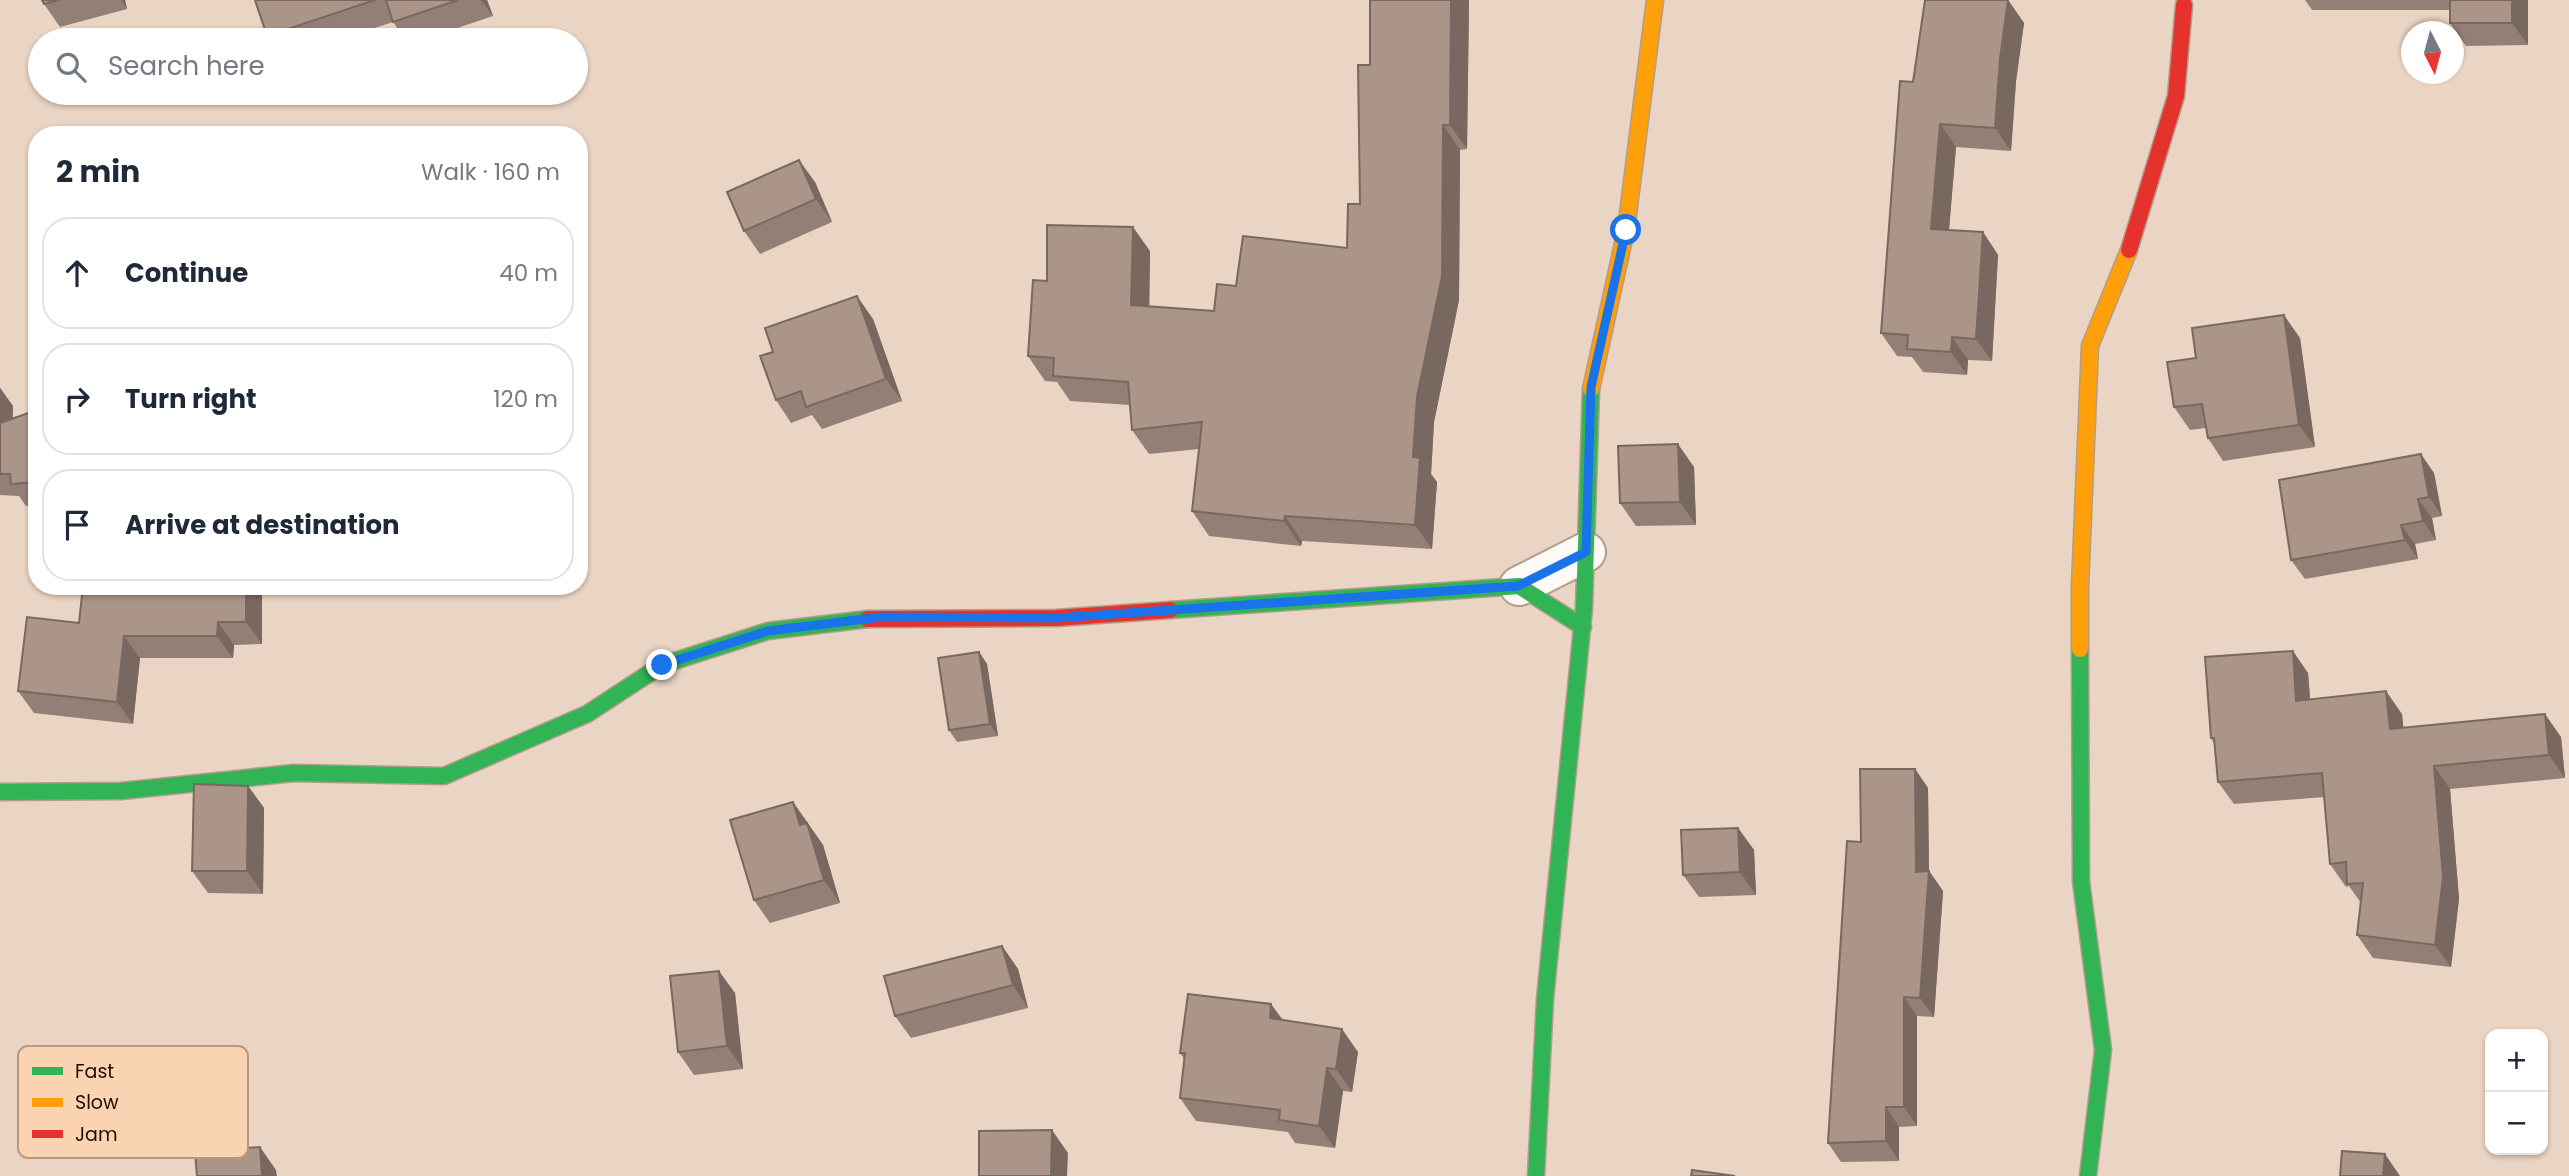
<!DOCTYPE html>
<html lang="en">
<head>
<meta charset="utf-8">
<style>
	:root { --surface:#fff; --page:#f2f2f3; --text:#1f2937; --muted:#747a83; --line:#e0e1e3 }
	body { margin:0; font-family:Poppins,sans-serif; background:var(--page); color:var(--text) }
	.controls { position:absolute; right:21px; bottom:21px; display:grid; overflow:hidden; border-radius:14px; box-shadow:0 2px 5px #0004 }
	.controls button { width:63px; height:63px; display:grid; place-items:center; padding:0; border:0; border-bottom:2px solid var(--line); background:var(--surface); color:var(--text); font:35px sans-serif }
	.compass { position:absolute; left:2401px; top:21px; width:63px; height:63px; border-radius:50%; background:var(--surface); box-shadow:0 2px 5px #0004; rotate:174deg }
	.stop { position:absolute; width:21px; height:21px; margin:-16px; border:5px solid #1a73e8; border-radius:50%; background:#fff }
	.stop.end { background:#1a73e8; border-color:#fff; box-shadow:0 2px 7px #0008 }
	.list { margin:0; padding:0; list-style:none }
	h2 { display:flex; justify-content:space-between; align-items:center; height:91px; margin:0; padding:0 28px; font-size:30px }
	h2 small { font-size:23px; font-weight:400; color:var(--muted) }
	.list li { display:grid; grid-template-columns:46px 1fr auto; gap:21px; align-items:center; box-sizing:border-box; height:112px; margin:0 14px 14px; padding:0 14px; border:2px solid var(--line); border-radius:28px }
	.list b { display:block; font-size:26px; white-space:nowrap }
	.list em { font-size:23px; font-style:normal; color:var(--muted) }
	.icon { flex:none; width:38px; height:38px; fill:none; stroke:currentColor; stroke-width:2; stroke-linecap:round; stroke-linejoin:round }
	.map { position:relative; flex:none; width:2569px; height:1176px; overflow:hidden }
	.search { position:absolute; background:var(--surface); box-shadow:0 2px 5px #0004; left:28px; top:28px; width:560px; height:77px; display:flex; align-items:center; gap:18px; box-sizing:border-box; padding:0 24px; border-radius:38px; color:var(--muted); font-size:26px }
	.panel { position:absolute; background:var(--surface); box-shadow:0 2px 5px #0004; left:28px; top:126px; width:560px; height:469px; border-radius:28px }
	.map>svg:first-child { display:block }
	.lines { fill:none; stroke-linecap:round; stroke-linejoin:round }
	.street-casing { stroke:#b29c8a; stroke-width:42 }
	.fast-casing { stroke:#b29c8a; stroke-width:19 }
	.slow-casing { stroke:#b29c8a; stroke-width:19 }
	.jam-casing { stroke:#b29c8a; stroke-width:19 }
	.street { stroke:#fcf9f6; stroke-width:38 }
	.fast { stroke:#30b455; stroke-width:16 }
	.slow { stroke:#ff9f0a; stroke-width:16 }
	.jam { stroke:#e5322d; stroke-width:16 }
	.wall { fill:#937f75 }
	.shaded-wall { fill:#78685f }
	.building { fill:#ab9488; stroke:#78685f; stroke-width:2 }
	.route { stroke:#1a73e8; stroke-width:9 }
	.key { fill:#fad3b3; stroke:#b9977d; stroke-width:2 }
	.key-label { font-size:19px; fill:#210b00 }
</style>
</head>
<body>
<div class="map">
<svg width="2569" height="1176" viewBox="0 0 2569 1176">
	<rect width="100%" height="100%" fill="#ead4c3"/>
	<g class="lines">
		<defs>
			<path id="street" d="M 1519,586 L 1586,552"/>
			<path id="fast" d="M 1170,610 L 1519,586 L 1583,627
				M 2080,649 L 2081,881 L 2103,1050 L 2088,1176
				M 0,792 L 121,791 L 294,773 L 444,776 L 587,714 L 662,665 L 768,631 L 868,619
				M 1536,1176 L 1545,999 L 1584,608 L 1591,389"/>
			<path id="slow" d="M 1591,389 L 1626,230 L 1655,0
				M 2080,649 L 2080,587 L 2090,346 L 2129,250"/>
			<path id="jam" d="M 2129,250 L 2176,96 L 2184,5
				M 868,619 L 1056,618 L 1170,610"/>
		</defs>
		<use href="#street" class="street-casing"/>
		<use href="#fast" class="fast-casing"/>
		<use href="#slow" class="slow-casing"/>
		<use href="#jam" class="jam-casing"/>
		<use href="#street" class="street"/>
		<use href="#fast" class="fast"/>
		<use href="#slow" class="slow"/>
		<use href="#jam" class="jam"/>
	</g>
	<path class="wall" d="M 42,0 L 125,0 L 127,9 L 60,27 L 44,4 Z
		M 255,0 L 487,0 L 493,16 L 422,40 L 406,40 L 393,22 L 338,40 L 270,40 L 267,36 Z
		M 1370,0 L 1469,0 L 1467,149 L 1460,150 L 1459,300 L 1434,422 L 1431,474 L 1437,482 L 1432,549 L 1302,541 L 1301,546 L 1209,536 L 1192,511 L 1199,449 L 1149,454 L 1132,430 L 1130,405 L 1070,401 L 1057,382 L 1045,381 L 1028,356 L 1047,281 L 1150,251 L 1149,306 L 1214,311 L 1236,286 L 1347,248 L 1360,204 L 1370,65 Z
		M 2008,0 L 2024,23 L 2016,81 L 2011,151 L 1956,147 L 1949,230 L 1983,232 L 1998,255 L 1992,361 L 1968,360 L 1967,375 L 1923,372 L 1912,357 L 1897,356 L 1881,333 L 1913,82 Z
		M 2305,0 L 2528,0 L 2528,45 L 2466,46 L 2450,23 L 2450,10 L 2312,10 Z
		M 815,182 L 832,222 L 760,254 L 744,231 Z
		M 873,319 L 902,401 L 822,429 L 812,415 L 791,423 L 776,400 Z
		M 2300,338 L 2315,447 L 2223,461 L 2208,438 L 2206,428 L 2190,430 L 2174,407 L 2196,358 Z
		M 0,388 L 13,406 L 12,419 L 37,410 L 37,505 L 26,506 L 19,496 L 0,495 Z
		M 1694,467 L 1696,525 L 1636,526 L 1620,503 Z
		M 2434,473 L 2442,516 L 2432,518 L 2436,540 L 2415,544 L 2418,559 L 2305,579 L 2291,560 Z
		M 83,586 L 262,586 L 262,644 L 234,645 L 233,658 L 140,658 L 133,724 L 34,713 L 18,691 L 79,623 Z
		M 979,652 L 987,664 L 998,736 L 957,742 L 949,730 Z
		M 2308,673 L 2310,699 L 2402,714 L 2403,728 L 2561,737 L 2565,778 L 2450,789 L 2459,899 L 2451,967 L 2373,958 L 2357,935 L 2361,903 L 2349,886 L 2346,887 L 2330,864 L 2325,797 L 2234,804 L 2218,782 L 2214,743 L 2211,738 Z
		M 1915,769 L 1928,788 L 1929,871 L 1943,891 L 1934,1017 L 1917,1016 L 1917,1126 L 1899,1127 L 1899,1161 L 1841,1162 L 1828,1143 L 1861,842 Z
		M 248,786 L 264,808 L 263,894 L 208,893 L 192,871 Z
		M 793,802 L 823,845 L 840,903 L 770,923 L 754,900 Z
		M 1738,828 L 1754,850 L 1756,895 L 1699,897 L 1683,875 Z
		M 1002,946 L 1018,969 L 1028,1008 L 911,1038 L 895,1016 Z
		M 735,993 L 743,1069 L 694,1075 L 678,1052 Z
		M 1271,1004 L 1283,1020 L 1358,1052 L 1352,1092 L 1343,1091 L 1335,1148 L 1295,1143 L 1288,1132 L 1196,1121 L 1180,1098 L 1185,1060 L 1180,1053 Z"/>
	<path class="shaded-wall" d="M 121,0 L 125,0 L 127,9 Z
		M 481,0 L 487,0 L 493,16 Z
		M 1451,0 L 1469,0 L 1467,149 L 1450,125 Z
		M 2008,0 L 2024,23 L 2016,81 L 2011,151 L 1995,128 L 2000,59 Z
		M 2512,0 L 2528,0 L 2528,45 L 2512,23 Z
		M 1940,124 L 1956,147 L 1947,252 L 1931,229 Z
		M 1443,125 L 1460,150 L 1459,300 L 1434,422 L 1431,474 L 1437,482 L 1432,549 L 1415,525 L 1413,457 L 1417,397 Z
		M 799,160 L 815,182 L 832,222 L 816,199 Z
		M 1133,227 L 1150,251 L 1149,330 L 1131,305 Z
		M 1983,232 L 1998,255 L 1992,361 L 1976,339 Z
		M 857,296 L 873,319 L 902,401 L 886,379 Z
		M 2284,315 L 2300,338 L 2315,447 L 2299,425 Z
		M 1952,337 L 1968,360 L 1967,375 L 1951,352 Z
		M 0,388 L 13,406 L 12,446 L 0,428 Z
		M 1678,444 L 1694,467 L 1696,525 L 1680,502 Z
		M 2421,454 L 2434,473 L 2442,516 L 2429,497 Z
		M 2418,499 L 2432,518 L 2436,540 L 2423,521 Z
		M 1285,516 L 1302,541 L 1301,546 L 1284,521 Z
		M 2401,525 L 2415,544 L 2418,559 L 2405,540 Z
		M 246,586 L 262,586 L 262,644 L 246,622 Z
		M 218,622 L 234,645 L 233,658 L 217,636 Z
		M 124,636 L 140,658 L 133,724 L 117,702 Z
		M 2293,651 L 2308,673 L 2312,723 L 2296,701 Z
		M 979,652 L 987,664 L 998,736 L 990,724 Z
		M 2386,691 L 2402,714 L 2406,752 L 2390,729 Z
		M 2545,714 L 2561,737 L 2565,778 L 2549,755 Z
		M 2434,766 L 2450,789 L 2459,899 L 2451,967 L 2435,945 Z
		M 1915,769 L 1928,788 L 1929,874 L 1929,871 L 1943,891 L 1934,1017 L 1920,998 L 1916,872 Z
		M 248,786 L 264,808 L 263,894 L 247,871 Z
		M 793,802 L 823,845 L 840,903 L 824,880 L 800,825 Z
		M 1738,828 L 1754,850 L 1756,895 L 1740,872 Z
		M 1002,946 L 1018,969 L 1028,1008 L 1013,985 Z
		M 719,971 L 735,993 L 743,1069 L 727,1046 Z
		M 1904,997 L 1917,1016 L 1917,1126 L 1904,1107 Z
		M 1271,1004 L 1287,1027 L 1270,1018 Z
		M 1342,1029 L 1358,1052 L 1352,1092 L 1336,1069 Z
		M 1327,1068 L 1343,1091 L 1335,1148 L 1319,1126 Z
		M 1886,1107 L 1899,1127 L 1899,1161 L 1886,1141 Z
		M 1052,1130 L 1068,1153 L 1067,1176 L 1051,1176 Z
		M 260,1147 L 276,1170 L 277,1176 L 262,1176 Z
		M 2385,1154 L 2400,1176 L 2383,1176 Z"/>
	<path class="building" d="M 42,0 L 59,0 L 44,4 Z
		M 255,0 L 375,0 L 267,36 Z
		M 386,0 L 458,0 L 393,22 Z
		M 1370,0 L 1451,0 L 1450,125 L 1443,125 L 1442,276 L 1417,397 L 1413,457 L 1420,458 L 1415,525 L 1285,516 L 1284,521 L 1192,511 L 1202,422 L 1132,430 L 1128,382 L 1053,376 L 1054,358 L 1028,356 L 1033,280 L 1047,281 L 1047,225 L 1133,227 L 1131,305 L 1214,311 L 1217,284 L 1236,286 L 1243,236 L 1347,248 L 1348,204 L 1360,204 L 1358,65 L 1370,65 Z
		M 1925,0 L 2008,0 L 2000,59 L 1995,128 L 1940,124 L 1931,229 L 1983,232 L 1976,339 L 1952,337 L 1951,352 L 1907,349 L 1908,335 L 1881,333 L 1900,81 L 1913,82 Z
		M 2450,0 L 2512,0 L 2512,23 L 2450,23 Z
		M 440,131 L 441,135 L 427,135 Z
		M 799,160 L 816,199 L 744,231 L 727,192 Z
		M 857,296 L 886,379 L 806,407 L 801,391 L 776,400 L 760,356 L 773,352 L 765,328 Z
		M 2284,315 L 2299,425 L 2208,438 L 2202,404 L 2174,407 L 2167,362 L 2196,358 L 2192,328 Z
		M 37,410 L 37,482 L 11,484 L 10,474 L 0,474 L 0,423 Z
		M 1678,444 L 1680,502 L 1620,503 L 1618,446 Z
		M 2421,454 L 2429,497 L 2418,499 L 2423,521 L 2401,525 L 2405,540 L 2291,560 L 2279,480 Z
		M 83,586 L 246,586 L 246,622 L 218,622 L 217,636 L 124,636 L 117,702 L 18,691 L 27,617 L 79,623 Z
		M 2293,651 L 2296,701 L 2386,691 L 2390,729 L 2545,714 L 2549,755 L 2434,766 L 2443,877 L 2435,945 L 2357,935 L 2363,883 L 2347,884 L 2346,862 L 2330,864 L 2322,773 L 2218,782 L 2214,738 L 2211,738 L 2205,657 Z
		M 979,652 L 990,724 L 949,730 L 938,658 Z
		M 1860,769 L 1915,769 L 1916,872 L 1929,871 L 1920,998 L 1904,997 L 1904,1107 L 1886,1107 L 1886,1141 L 1828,1143 L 1847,841 L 1861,842 Z
		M 194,784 L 248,786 L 247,871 L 192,871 Z
		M 793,802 L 800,825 L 807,823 L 824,880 L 754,900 L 730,820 Z
		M 1738,828 L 1740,872 L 1683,875 L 1681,830 Z
		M 1002,946 L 1013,985 L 895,1016 L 884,976 Z
		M 719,971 L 727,1046 L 678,1052 L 670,976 Z
		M 1188,994 L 1271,1004 L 1270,1018 L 1342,1029 L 1336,1069 L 1327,1068 L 1319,1126 L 1279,1120 L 1280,1110 L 1180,1098 L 1185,1053 L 1180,1053 Z
		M 1052,1130 L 1051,1176 L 979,1176 L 979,1131 Z
		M 260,1147 L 262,1176 L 197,1176 L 195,1152 Z
		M 2342,1151 L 2385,1154 L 2383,1176 L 2340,1176 Z
		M 1692,1170 L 1735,1176 L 1691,1176 Z"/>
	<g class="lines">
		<path class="route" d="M 662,665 L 768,631 L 881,617 L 1056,618 L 1518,586 L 1586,552 L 1591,387 L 1626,230"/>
	</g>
	<rect x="18" y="1046" width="230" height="112" rx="10" class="key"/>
	<rect x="32" y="1067" width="31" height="8" fill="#30b455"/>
	<rect x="32" y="1098" width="31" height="9" fill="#ff9f0a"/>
	<rect x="32" y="1130" width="31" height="8" fill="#e5322d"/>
	<g class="key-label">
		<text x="75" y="1078">Fast</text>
		<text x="75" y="1109">Slow</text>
		<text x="75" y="1141">Jam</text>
	</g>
</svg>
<div class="controls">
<button>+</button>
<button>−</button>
</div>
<svg class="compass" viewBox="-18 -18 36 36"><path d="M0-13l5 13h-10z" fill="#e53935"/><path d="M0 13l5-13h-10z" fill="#747a83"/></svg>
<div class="stop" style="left:1626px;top:230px"></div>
<div class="stop end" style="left:662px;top:665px"></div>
<div class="search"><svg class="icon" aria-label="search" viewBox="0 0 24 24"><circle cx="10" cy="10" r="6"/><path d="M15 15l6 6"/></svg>Search here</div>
<section class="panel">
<h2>2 min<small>Walk · 160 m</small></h2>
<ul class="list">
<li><svg class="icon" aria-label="ahead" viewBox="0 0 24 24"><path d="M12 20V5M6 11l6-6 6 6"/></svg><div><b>Continue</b></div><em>40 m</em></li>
<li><svg class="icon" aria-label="right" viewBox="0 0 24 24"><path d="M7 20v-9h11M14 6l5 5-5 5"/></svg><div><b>Turn right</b></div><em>120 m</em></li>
<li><svg class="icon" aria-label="arrive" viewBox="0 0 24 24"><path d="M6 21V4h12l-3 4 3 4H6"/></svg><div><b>Arrive at destination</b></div></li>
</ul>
</section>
</div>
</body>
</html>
